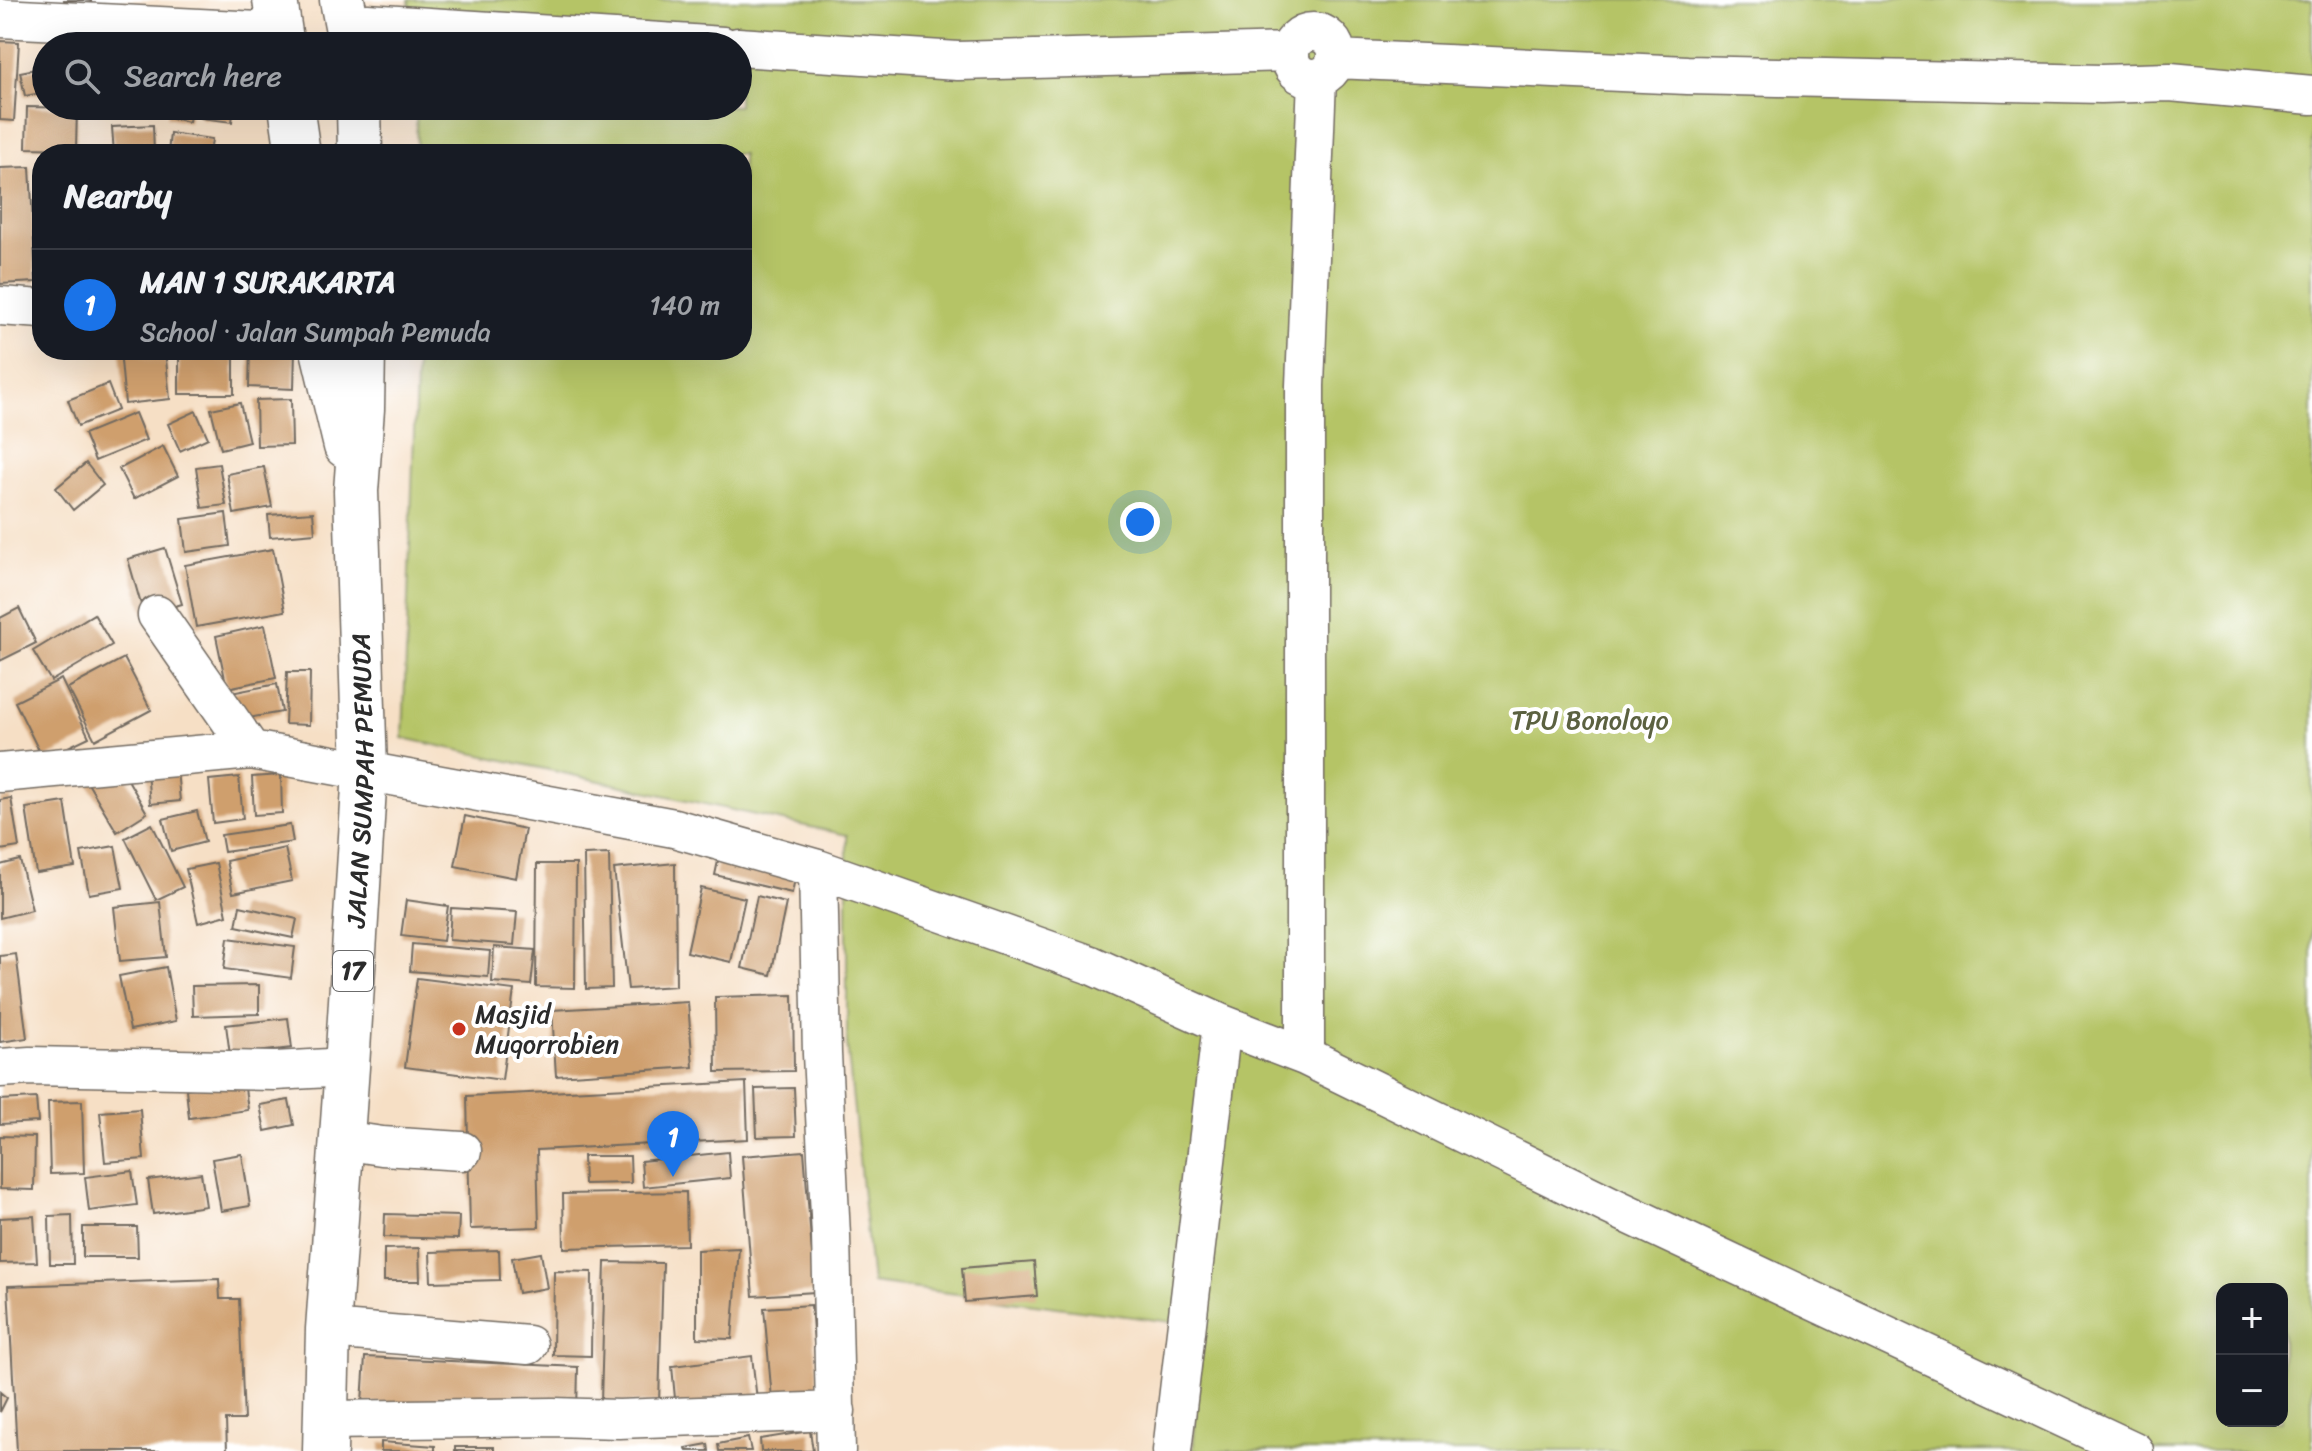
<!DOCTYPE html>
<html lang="en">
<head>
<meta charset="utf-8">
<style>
	:root { --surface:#171b24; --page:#242831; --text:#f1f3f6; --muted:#9ea1a6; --line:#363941; --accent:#1a73e8 }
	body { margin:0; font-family:Sriracha,sans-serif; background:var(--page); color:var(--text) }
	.controls { position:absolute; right:24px; bottom:24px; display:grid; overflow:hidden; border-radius:16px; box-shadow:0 8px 32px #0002 }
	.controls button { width:72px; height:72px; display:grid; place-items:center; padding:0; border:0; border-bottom:2px solid var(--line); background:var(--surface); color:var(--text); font:40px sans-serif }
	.you { position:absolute; left:1140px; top:522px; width:28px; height:28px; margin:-20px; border:6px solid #fff; border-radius:50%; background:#1a73e8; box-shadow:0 0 0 12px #1a73e833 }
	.badge { display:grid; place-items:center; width:52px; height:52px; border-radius:50%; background:var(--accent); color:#fff; font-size:26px; font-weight:700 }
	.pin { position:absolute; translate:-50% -66px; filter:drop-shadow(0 2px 4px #0008) }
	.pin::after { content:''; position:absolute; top:42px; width:28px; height:24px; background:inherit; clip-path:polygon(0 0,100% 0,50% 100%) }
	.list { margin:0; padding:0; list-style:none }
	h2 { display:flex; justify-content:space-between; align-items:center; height:104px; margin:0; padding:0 32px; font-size:34px }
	h2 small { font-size:26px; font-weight:400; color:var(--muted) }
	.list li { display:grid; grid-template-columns:52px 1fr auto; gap:24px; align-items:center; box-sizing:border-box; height:112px; padding:0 32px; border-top:2px solid var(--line) }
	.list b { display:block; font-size:30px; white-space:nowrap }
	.list p { margin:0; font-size:26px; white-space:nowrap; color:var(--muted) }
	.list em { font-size:26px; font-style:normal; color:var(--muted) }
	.icon { flex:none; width:44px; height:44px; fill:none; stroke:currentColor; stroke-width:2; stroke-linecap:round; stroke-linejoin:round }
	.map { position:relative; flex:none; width:2312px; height:1451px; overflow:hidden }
	.search { position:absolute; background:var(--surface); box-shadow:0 8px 32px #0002; left:32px; top:32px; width:720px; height:88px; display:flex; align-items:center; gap:20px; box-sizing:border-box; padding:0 28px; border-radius:44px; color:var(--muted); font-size:30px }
	.panel { position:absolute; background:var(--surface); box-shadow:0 8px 32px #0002; left:32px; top:144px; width:720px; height:216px; border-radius:32px }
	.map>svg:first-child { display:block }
	.green { fill:#b5c466; stroke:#707848; stroke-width:2; fill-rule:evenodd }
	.building { fill:#cf9f6d }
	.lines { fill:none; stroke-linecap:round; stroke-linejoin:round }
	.minor-casing { stroke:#726a61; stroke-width:41 }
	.highway-casing { stroke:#726a61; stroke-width:47 }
	.minor { stroke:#fff; stroke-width:38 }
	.highway { stroke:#fff; stroke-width:44 }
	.poi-dot { fill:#c8321e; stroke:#fff; stroke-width:3 }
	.labels { text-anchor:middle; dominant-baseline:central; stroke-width:8; stroke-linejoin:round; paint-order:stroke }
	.shield { fill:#fff; stroke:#6b6b6b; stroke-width:2 }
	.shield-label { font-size:24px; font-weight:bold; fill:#2b2b2b }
	.park-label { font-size:26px; fill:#5b6140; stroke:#fff }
	.street-label { font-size:26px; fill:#2b2b2b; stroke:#fff }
	.poi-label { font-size:26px; fill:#2b2b2b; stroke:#fff; text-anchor:start }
</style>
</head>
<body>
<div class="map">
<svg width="2312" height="1451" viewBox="0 0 2312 1451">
	<rect width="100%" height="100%" fill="#fff"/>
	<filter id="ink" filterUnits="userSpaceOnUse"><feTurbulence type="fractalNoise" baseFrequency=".0125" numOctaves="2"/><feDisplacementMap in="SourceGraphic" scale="16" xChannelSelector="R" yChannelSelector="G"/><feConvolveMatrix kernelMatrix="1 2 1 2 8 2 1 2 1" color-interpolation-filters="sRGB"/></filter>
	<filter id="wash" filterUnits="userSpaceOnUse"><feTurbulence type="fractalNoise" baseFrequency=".006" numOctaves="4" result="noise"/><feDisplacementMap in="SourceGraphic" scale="32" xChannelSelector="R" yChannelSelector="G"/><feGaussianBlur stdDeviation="1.8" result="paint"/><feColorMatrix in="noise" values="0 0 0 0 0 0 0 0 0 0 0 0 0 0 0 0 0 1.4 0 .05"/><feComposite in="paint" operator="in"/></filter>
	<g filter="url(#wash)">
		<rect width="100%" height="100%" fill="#f6dfc5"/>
		<path class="green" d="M 409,0 L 2312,0 L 2312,1451 L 1193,1451 L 1203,1326 L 872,1283 L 847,1044 L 847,835 L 403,738 L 417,350 L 742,350 L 742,154 L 417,154 L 416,106 L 738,106 L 738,46 L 413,46 ZM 2222,1289 L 2282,1289 L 2282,1421 L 2222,1421 Z"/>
		<g id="blocks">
			<path class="building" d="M 64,0 L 91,0 L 91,2 L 65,6 Z
				M 0,41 L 19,42 L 14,121 L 0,120 Z
				M 46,67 L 46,92 L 25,96 L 20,72 Z
				M 169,106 L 191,106 L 189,122 L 167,117 Z
				M 202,106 L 234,106 L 232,122 L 200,118 Z
				M 27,107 L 77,108 L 76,149 L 26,148 Z
				M 153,125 L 154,154 L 114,154 L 112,127 Z
				M 170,133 L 212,139 L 210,154 L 168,154 Z
				M 30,167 L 36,282 L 0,284 L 0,168 Z
				M 120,350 L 165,350 L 170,399 L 125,404 Z
				M 179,350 L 234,350 L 234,394 L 179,394 Z
				M 250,350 L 295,350 L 294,389 L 249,387 Z
				M 108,384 L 118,410 L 78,426 L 68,400 Z
				M 291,399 L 292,445 L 257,446 L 256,400 Z
				M 240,403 L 249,442 L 221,449 L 211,409 Z
				M 196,411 L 208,438 L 180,451 L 168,424 Z
				M 135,413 L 146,440 L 95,461 L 84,434 Z
				M 163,446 L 178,476 L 134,499 L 119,469 Z
				M 86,463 L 103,485 L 73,510 L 56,488 Z
				M 219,464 L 226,505 L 202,508 L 196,467 Z
				M 264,467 L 272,507 L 234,514 L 227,474 Z
				M 313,512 L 315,533 L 270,537 L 268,515 Z
				M 226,513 L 230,546 L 186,552 L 182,519 Z
				M 165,548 L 182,604 L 144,615 L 128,559 Z
				M 273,549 L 285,611 L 196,627 L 185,565 Z
				M 19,608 L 36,643 L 0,661 L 0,618 Z
				M 94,614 L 112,645 L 51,681 L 33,651 Z
				M 265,625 L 276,678 L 227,688 L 216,636 Z
				M 124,658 L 151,710 L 95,740 L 68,688 Z
				M 287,672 L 310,672 L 309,725 L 285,724 Z
				M 61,679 L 89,737 L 43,759 L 15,702 Z
				M 277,684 L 282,712 L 237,720 L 231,693 Z
				M 176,759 L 180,801 L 150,804 L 146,761 Z
				M 120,766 L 147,813 L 117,832 L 89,785 Z
				M 281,775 L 282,813 L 254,815 L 252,777 Z
				M 239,777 L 243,819 L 213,823 L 209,780 Z
				M 11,798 L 19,847 L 0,850 L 0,800 Z
				M 65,802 L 75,867 L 36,873 L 26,808 Z
				M 197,811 L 205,842 L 171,851 L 163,819 Z
				M 465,816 L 525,829 L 516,878 L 455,866 Z
				M 152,824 L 183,887 L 156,900 L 125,838 Z
				M 290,825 L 293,842 L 224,852 L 221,835 Z
				M 115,846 L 123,888 L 89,894 L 81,852 Z
				M 721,847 L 798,864 L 792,893 L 715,875 Z
				M 285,848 L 292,881 L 233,893 L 226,861 Z
				M 609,854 L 612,988 L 586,989 L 584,855 Z
				M 20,860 L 32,910 L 0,918 L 0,865 Z
				M 216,863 L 227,915 L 198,923 L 186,869 Z
				M 675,863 L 676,986 L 628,989 L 614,869 Z
				M 537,864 L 576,864 L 575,988 L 536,987 Z
				M 701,888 L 745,898 L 731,962 L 687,952 Z
				M 757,896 L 786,903 L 771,975 L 742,968 Z
				M 406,900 L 448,906 L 443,941 L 401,936 Z
				M 160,902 L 166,957 L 120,961 L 114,907 Z
				M 240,906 L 297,919 L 293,938 L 236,926 Z
				M 451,908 L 517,912 L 514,945 L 449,940 Z
				M 228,938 L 295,947 L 291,978 L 224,969 Z
				M 412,944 L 490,951 L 488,977 L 410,971 Z
				M 494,947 L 535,950 L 531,985 L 492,982 Z
				M 16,954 L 27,1038 L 0,1042 L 0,956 Z
				M 166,967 L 176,1021 L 130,1030 L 119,976 Z
				M 417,978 L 514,990 L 502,1080 L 405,1067 Z
				M 259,985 L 259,1014 L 193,1016 L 192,986 Z
				M 793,995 L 794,1071 L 716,1072 L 715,997 Z
				M 688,1002 L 693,1067 L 556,1076 L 552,1010 Z
				M 288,1018 L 292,1048 L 230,1055 L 226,1025 Z
				M 244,1081 L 248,1110 L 189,1118 L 186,1089 Z
				M 746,1082 L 748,1139 L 537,1150 L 539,1227 L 470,1229 L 467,1096 Z
				M 794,1088 L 796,1136 L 757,1137 L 755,1089 Z
				M 36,1098 L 38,1122 L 0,1124 L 0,1100 Z
				M 289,1100 L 294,1125 L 265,1131 L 260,1105 Z
				M 82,1101 L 84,1173 L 50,1174 L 48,1102 Z
				M 140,1109 L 144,1159 L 105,1162 L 100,1112 Z
				M 0,1136 L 35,1137 L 34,1190 L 0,1189 Z
				M 804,1151 L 815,1292 L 753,1296 L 742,1156 Z
				M 728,1152 L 730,1178 L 643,1187 L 641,1161 Z
				M 242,1154 L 250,1206 L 221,1211 L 212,1159 Z
				M 583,1156 L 630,1156 L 631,1183 L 584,1184 Z
				M 132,1171 L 137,1205 L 89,1211 L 85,1177 Z
				M 201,1173 L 206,1206 L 153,1214 L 148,1180 Z
				M 686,1192 L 687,1245 L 564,1248 L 563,1194 Z
				M 385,1214 L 459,1216 L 458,1239 L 384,1237 Z
				M 72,1215 L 73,1264 L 50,1264 L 49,1216 Z
				M 34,1216 L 37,1262 L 0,1263 L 0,1218 Z
				M 83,1227 L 137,1227 L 138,1257 L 83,1257 Z
				M 419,1248 L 420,1281 L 384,1281 L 384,1249 Z
				M 739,1248 L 732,1339 L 697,1338 L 697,1250 Z
				M 499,1250 L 500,1280 L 431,1282 L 430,1252 Z
				M 541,1253 L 547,1288 L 518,1293 L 512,1258 Z
				M 605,1262 L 663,1263 L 659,1403 L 601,1402 Z
				M 1034,1262 L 1037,1296 L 965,1302 L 962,1268 Z
				M 554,1271 L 592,1272 L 591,1356 L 553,1355 Z
				M 219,1279 L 220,1299 L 239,1299 L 244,1420 L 226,1420 L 227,1451 L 17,1451 L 8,1286 Z
				M 811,1305 L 818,1395 L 772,1399 L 764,1308 Z
				M 752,1356 L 757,1400 L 676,1409 L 672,1366 Z
				M 365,1357 L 578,1367 L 577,1412 L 362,1403 Z
				M 0,1392 L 7,1398 L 0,1412 Z
				M 810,1431 L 813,1451 L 761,1451 L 760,1439 Z
				M 748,1438 L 751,1451 L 719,1451 L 718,1444 Z
				M 381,1442 L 435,1446 L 435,1451 L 381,1451 Z
				M 708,1444 L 709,1451 L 687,1451 L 686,1448 Z
				M 455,1447 L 494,1447 L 494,1451 L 455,1451 Z"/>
		</g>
	</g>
	<g filter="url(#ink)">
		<use href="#blocks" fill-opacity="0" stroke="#726a61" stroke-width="2"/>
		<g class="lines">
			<defs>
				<path id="minor" d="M 0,18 L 280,32
					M 367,23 L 723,46
					M1290 55a23 23 0 1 1 46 0a23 23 0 1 1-46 0Z
					M 738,47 L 958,61 L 1290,52
					M 1336,59 L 1687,75 L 2101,84 L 2170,82 L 2312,95
					M 0,306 L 42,309
					M 157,615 L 251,750
					M 0,773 L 251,750 L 674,828 L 818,869 L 1091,965 L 1222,1024 L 1305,1056 L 1611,1206 L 2134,1451
					M 818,869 L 822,1054 L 831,1236 L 836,1451
					M 1305,1056 L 1305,386 L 1317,78
					M 0,1068 L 30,1066 L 275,1071 L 347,1067
					M 342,1140 L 382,1146 L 462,1151
					M 328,1329 L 528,1345
					M 326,1420 L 553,1417 L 619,1419 L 836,1411
					M 1172,1451 L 1222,1024"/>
				<g id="highway">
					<path d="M 275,0 L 282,46"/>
					<path d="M 342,0 L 351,46"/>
					<path d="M 291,106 L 298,154"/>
					<path d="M 359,106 L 360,154"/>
					<path d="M 323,350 L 346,446"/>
					<path id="s1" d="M 325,1451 L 328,1329 L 347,1067 L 365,771 L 356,491 L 362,409 L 363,350"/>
				</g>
			</defs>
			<use href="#minor" class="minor-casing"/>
			<use href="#highway" class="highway-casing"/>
			<use href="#minor" class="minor"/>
			<use href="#highway" class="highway"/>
		</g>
	</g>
	<circle class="poi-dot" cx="459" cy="1029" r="8"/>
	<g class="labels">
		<rect class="shield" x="333" y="951" width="40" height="40" rx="6"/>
		<g class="shield-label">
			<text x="353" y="971">17</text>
		</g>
		<g class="park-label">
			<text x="1590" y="720">TPU Bonoloyo</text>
		</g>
		<g class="street-label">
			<text stroke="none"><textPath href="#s1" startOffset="672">JALAN SUMPAH PEMUDA</textPath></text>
		</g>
		<g class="poi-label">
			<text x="475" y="1014">Masjid<tspan x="475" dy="30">Muqorrobien</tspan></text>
		</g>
	</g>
</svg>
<div class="controls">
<button>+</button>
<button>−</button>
</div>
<div class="you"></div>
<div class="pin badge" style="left:673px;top:1177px">1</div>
<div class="search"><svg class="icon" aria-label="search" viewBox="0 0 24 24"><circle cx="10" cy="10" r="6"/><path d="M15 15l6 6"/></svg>Search here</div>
<section class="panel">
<h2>Nearby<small></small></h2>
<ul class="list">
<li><span class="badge">1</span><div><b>MAN 1 SURAKARTA</b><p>School · Jalan Sumpah Pemuda</p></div><em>140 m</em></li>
</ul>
</section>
</div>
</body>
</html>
